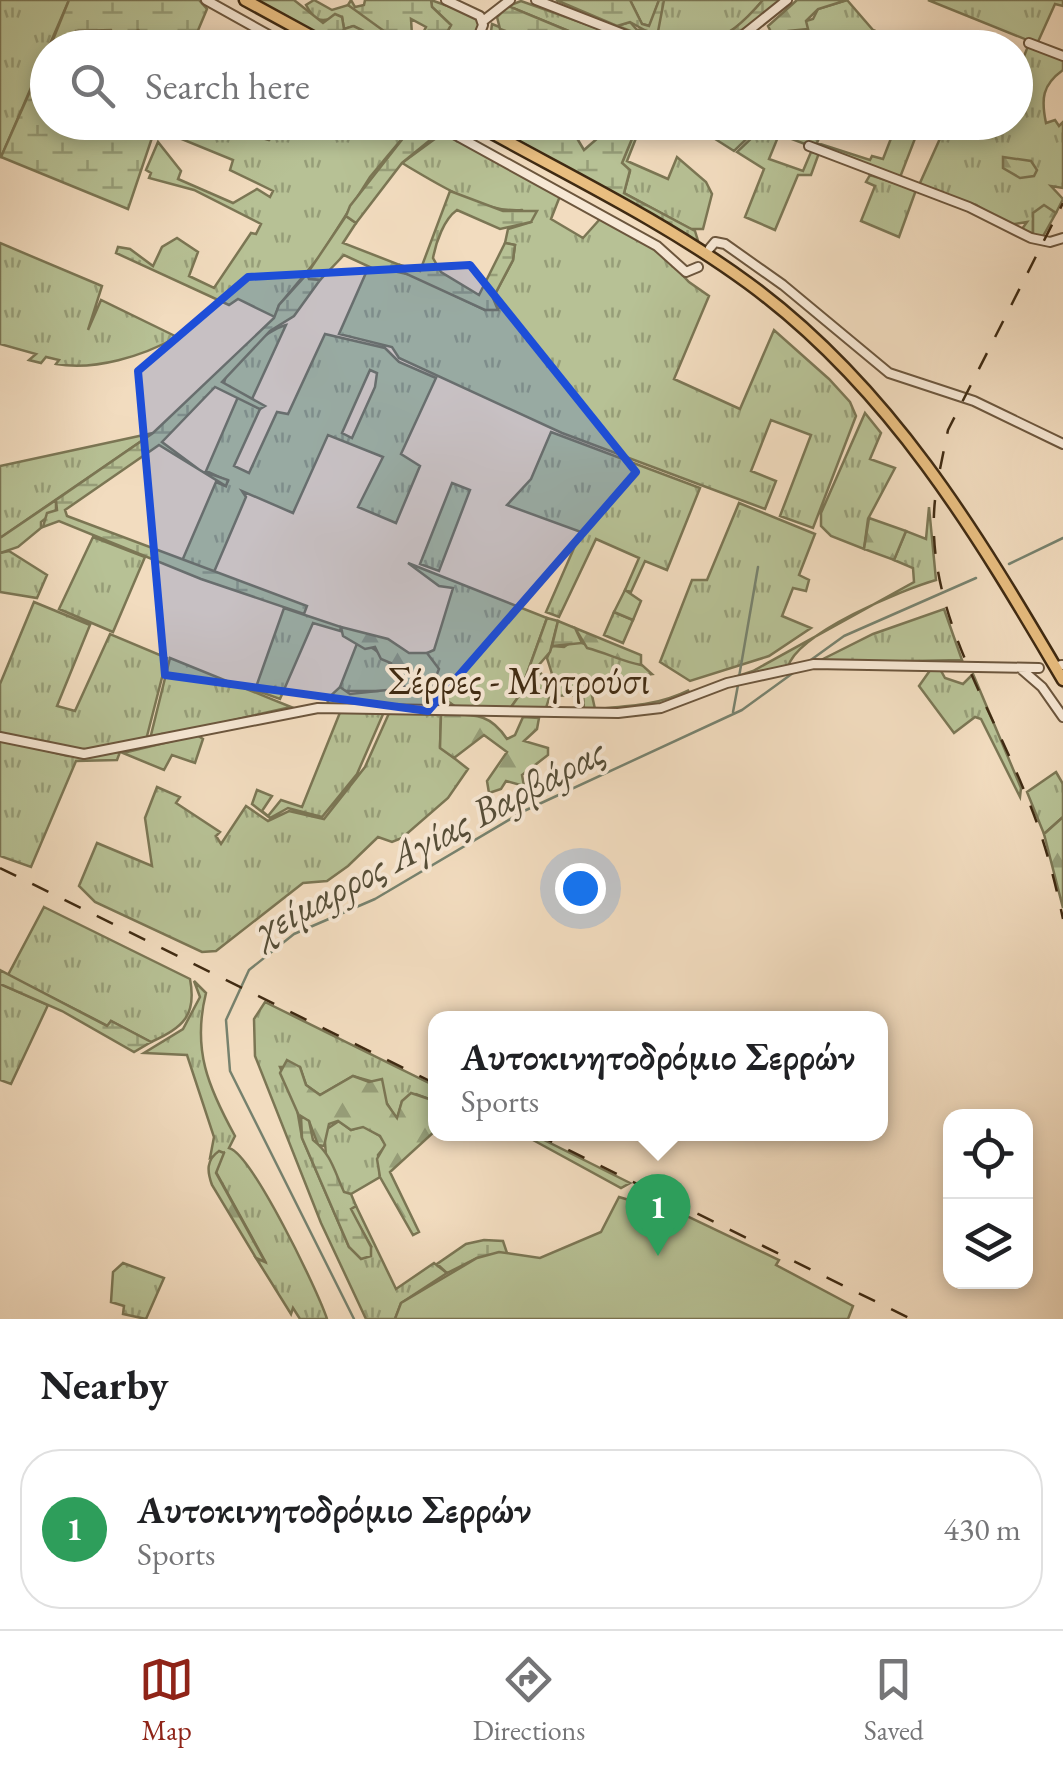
<!DOCTYPE html>
<html lang="en">
<head>
<meta charset="utf-8">
<style>
	:root { --surface:#fff; --page:#f2f2f2; --text:#202124; --muted:#757577; --line:#e0e0e0; --accent:#8f2418 }
	body { margin:0; font-family:"EB Garamond",serif; background:var(--page); color:var(--text) }
	.controls { position:absolute; right:30px; bottom:30px; display:grid; overflow:hidden; border-radius:20px; box-shadow:0 5px 15px #0003 }
	.controls button { width:90px; height:90px; display:grid; place-items:center; padding:0; border:0; border-bottom:2px solid var(--line); background:var(--surface); color:var(--text); font:50px sans-serif }
	.you { position:absolute; left:580px; top:888px; width:35px; height:35px; margin:-25px; border:8px solid #fff; border-radius:50%; background:#1a73e8; box-shadow:0 0 0 15px #1a73e833 }
	.badge { display:grid; place-items:center; width:65px; height:65px; border-radius:50%; background:var(--accent); color:#fff; font-size:32px; font-weight:700 }
	.pin { position:absolute; translate:-50% -82px; filter:drop-shadow(0 2px 5px #0008) }
	.pin::after { content:''; position:absolute; top:52px; width:35px; height:30px; background:inherit; clip-path:polygon(0 0,100% 0,50% 100%) }
	.popup { position:absolute; left:428px; top:1011px; width:460px; height:130px; box-sizing:border-box; display:grid; place-content:center; border-radius:20px; background:var(--surface); filter:drop-shadow(0 2px 8px #0005); font-size:32px; white-space:nowrap; color:var(--muted) }
	.popup b { font-size:38px; color:var(--text) }
	.popup::after { content:''; position:absolute; left:50%; top:100%; margin-left:-20px; border:20px solid transparent; border-top-color:var(--surface) }
	.list { margin:0; padding:0; list-style:none }
	h2 { display:flex; justify-content:space-between; align-items:center; height:130px; margin:0; padding:0 40px; font-size:42px }
	h2 small { font-size:32px; font-weight:400; color:var(--muted) }
	.list li { display:grid; grid-template-columns:65px 1fr auto; gap:30px; align-items:center; box-sizing:border-box; height:160px; margin:0 20px 20px; padding:0 20px; border:2px solid var(--line); border-radius:40px }
	.list b { display:block; font-size:38px; white-space:nowrap }
	.list p { margin:0; font-size:32px; white-space:nowrap; color:var(--muted) }
	.list em { font-size:32px; font-style:normal; color:var(--muted) }
	.icon { flex:none; width:55px; height:55px; fill:none; stroke:currentColor; stroke-width:2; stroke-linecap:round; stroke-linejoin:round }
	.map { position:relative; flex:none; width:1063px; height:1319px; overflow:hidden }
	.search { position:absolute; background:var(--surface); box-shadow:0 5px 15px #0003; left:30px; right:30px; top:30px; height:110px; display:flex; align-items:center; gap:25px; box-sizing:border-box; padding:0 35px; border-radius:55px; color:var(--muted); font-size:38px }
	.sheet { height:310px; background:var(--surface) }
	nav { display:flex; justify-content:space-around; align-items:center; box-sizing:border-box; height:140px; border-top:2px solid var(--line); background:var(--surface); font-size:28px; color:var(--muted) }
	nav a { display:grid; justify-items:center; gap:5px }
	nav .on { color:var(--accent) }
	.map>svg:first-child { display:block }
	.grass { fill:url(#grass-tufts); stroke:#7b7654; stroke-width:2.5; fill-rule:evenodd }
	.forest { fill:url(#forest-firs); stroke:#7b7654; stroke-width:2.5 }
	.wetland { fill:url(#wetland-marsh); stroke:#7b7654; stroke-width:2.5 }
	.garden { fill:#b7c195; stroke:#7b7654; stroke-width:2.5 }
	.lines { fill:none; stroke-linecap:round; stroke-linejoin:round }
	.stream { stroke:#77826e; stroke-width:2.5 }
	.minor-casing { stroke:#6c563d; stroke-width:12 }
	.major-casing { stroke:#3f2a12; stroke-width:15 }
	.minor { stroke:#f7e8d5; stroke-width:8 }
	.major { stroke:#e9be80; stroke-width:10 }
	.rail { stroke:#3f2a12; stroke-width:2.5; stroke-dasharray:18 18; stroke-linecap:butt }
	.marked { fill:#1d4ed8; fill-opacity:0.2; stroke:#1d4ed8; stroke-width:8; stroke-linejoin:round }
	.labels { text-anchor:middle; dominant-baseline:central; stroke-width:8; stroke-linejoin:round; paint-order:stroke }
	.street-label { font-size:38px; fill:#3f2a12; stroke:#f7e8d5 }
	.water-label { font-size:40px; font-style:italic; fill:#564e38; stroke:#f7e8d5 }
</style>
</head>
<body>
<div class="map">
<svg width="1063" height="1319" viewBox="0 0 1063 1319">
	<defs>
		<pattern id="grass-tufts" width="24" height="20" patternUnits="userSpaceOnUse" patternTransform="scale(2.5)"><rect width="24" height="20" fill="#b7c195"/><path d="M3 7l-1-3M5 7V3M7 7l1-3M15 17l-1-3M17 17v-4M19 17l1-3" fill="none" stroke="#969d78"/></pattern>
		<pattern id="forest-firs" width="22" height="20" patternUnits="userSpaceOnUse" patternTransform="scale(2.5)"><rect width="22" height="20" fill="#b7c195"/><path d="M5 1l3.5 6h-7zM16 11l3.5 6h-7z" fill="#969d78"/></pattern>
		<pattern id="wetland-marsh" width="20" height="14" patternUnits="userSpaceOnUse" patternTransform="scale(2.5)"><rect width="20" height="14" fill="#b7c195"/><path d="M1 5h8M5 5V1M11 12h8M15 12V8" fill="none" stroke="#969d78"/></pattern>
	</defs>
	<rect width="100%" height="100%" fill="#f2dcbf"/>
	<filter id="stains"><feTurbulence type="fractalNoise" baseFrequency=".002" numOctaves="4"/><feColorMatrix values="0 0 0 0 .2 0 0 0 0 .09 0 0 0 0 .02 0 0 0 .5 -.17"/></filter>
	<radialGradient id="worn" r=".72"><stop offset=".6" stop-color="#630" stop-opacity="0"/><stop offset="1" stop-color="#630" stop-opacity=".3"/></radialGradient>
	<path class="grass" d="M 0,0 L 69,0 L 1,157 L 0,157 Z
		M 314,0 L 332,10 L 348,5 L 381,25 L 407,47 L 396,47 L 354,26 L 344,29 L 342,17 C 322,21 317,25 306,5 Z
		M 431,0 L 476,16 L 480,25 L 471,47 L 453,47 L 447,32 L 451,25 L 432,7 Z
		M 630,0 L 659,0 L 650,26 L 642,24 Z
		M 662,0 L 763,0 C 746,20 726,41 700,43 L 700,47 L 674,47 L 617,26 L 630,22 L 637,30 L 656,27 Z
		M 847,0 L 873,30 L 901,42 L 899,48 L 774,48 L 788,31 L 803,31 L 806,21 L 813,19 L 818,9 Z
		M 928,0 L 1063,0 L 1063,6 L 1055,4 L 1037,44 Z
		M 521,1 L 625,38 L 628,47 L 595,42 L 508,6 Z
		M 492,24 L 549,47 L 489,47 Z
		M 1028,46 L 1063,59 L 1063,70 C 1042,85 1041,99 1046,123 L 1055,120 L 1059,126 L 1063,122 L 1063,188 L 1051,186 L 1063,199 L 1056,213 L 1041,211 L 1033,221 L 1033,234 L 1022,229 L 1027,222 L 1008,225 L 976,205 L 921,188 L 920,183 L 947,123 L 1016,122 L 1016,77 Z
		M 223,123 L 280,123 L 266,136 Z
		M 285,123 L 415,123 L 370,177 L 320,256 L 279,305 L 275,317 L 238,299 L 229,305 L 116,253 L 118,247 L 130,249 L 153,266 L 162,247 L 177,238 L 198,252 L 189,276 L 214,288 L 251,233 L 256,234 L 261,224 L 194,190 L 149,178 L 151,173 L 146,170 L 158,142 L 181,171 L 178,179 L 233,203 L 257,189 L 270,197 L 273,191 L 230,170 L 233,160 L 162,131 L 163,127 L 193,137 L 193,125 L 214,134 L 218,125 L 269,140 Z
		M 628,123 L 642,123 L 627,161 L 668,179 L 677,157 L 706,182 L 712,194 L 703,229 L 691,229 L 624,193 L 630,171 L 622,163 L 633,135 Z
		M 690,123 L 740,123 L 757,129 L 734,151 Z
		M 750,123 L 825,123 L 817,143 L 870,160 L 872,156 L 883,159 L 897,123 L 921,123 L 899,180 Z
		M 760,130 L 778,137 L 769,159 L 803,171 L 811,152 L 819,153 L 811,175 L 798,175 L 775,230 L 745,217 L 764,169 L 737,152 Z
		M 443,133 L 560,196 L 551,219 L 583,238 L 600,219 L 659,250 L 689,282 L 709,296 L 674,379 L 740,409 L 774,330 L 829,379 L 850,402 L 856,416 L 813,528 L 780,516 L 811,435 L 771,420 L 751,471 L 776,481 L 765,509 L 562,433 L 399,358 L 392,347 L 339,334 L 369,266 L 412,275 L 485,310 L 500,308 L 493,298 L 513,260 L 515,245 L 505,243 L 508,229 L 531,222 L 522,210 C 481,213 438,184 402,163 Z
		M 870,175 L 916,190 L 899,237 L 861,221 L 875,186 L 866,182 Z
		M 0,243 L 102,286 L 88,330 L 101,300 L 177,337 C 143,356 95,371 56,364 L 59,360 L 46,357 L 41,363 L 29,360 L 36,354 L 0,344 Z
		M 286,325 L 252,399 L 224,385 C 224,366 266,330 286,325 Z
		M 325,334 L 385,348 L 399,362 L 436,378 L 401,454 L 420,466 L 396,523 L 358,507 L 383,457 L 328,435 L 293,513 L 242,491 L 246,497 L 214,572 L 182,561 L 216,482 L 225,486 L 228,481 L 206,471 L 238,397 L 260,409 L 234,466 L 249,473 L 277,412 L 288,414 ZM 370,370 L 377,373 L 375,387 L 352,438 L 342,433 Z
		M 865,413 L 881,433 L 870,459 L 895,468 L 868,519 L 864,549 L 831,536 L 821,526 L 821,513 Z
		M 551,432 L 700,488 L 667,570 L 645,561 L 631,592 L 625,590 L 639,558 L 596,539 L 559,617 L 546,612 L 581,532 L 507,505 L 531,479 Z
		M 153,433 L 0,538 L 0,466 Z
		M 452,483 L 470,490 L 439,571 L 420,564 Z
		M 739,503 L 815,534 L 799,575 L 809,580 L 806,591 L 793,588 L 782,616 L 811,628 L 769,656 L 690,681 L 660,662 L 692,580 L 707,580 Z
		M 929,507 L 936,580 C 904,589 797,633 788,667 L 714,684 L 753,671 L 914,582 L 913,568 L 894,560 L 906,531 L 926,539 Z
		M 93,537 L 145,557 L 113,632 L 59,609 Z
		M 9,551 L 47,575 L 37,598 L 0,592 L 0,553 Z
		M 408,563 L 547,618 L 519,696 L 509,710 L 456,707 L 430,689 L 434,678 L 427,653 L 434,650 L 453,588 L 439,586 Z
		M 34,602 L 90,625 L 57,706 L 75,711 L 110,634 L 167,658 L 146,740 L 81,751 L 0,733 L 0,684 Z
		M 284,608 L 341,627 L 340,631 L 313,623 L 280,699 L 255,690 Z
		M 944,609 L 962,660 L 815,663 L 873,634 Z
		M 614,612 L 633,620 L 623,643 L 604,635 Z
		M 574,640 L 642,665 L 652,674 L 589,682 L 595,709 C 630,706 659,705 689,690 C 659,718 607,710 569,709 L 584,709 L 583,695 L 549,696 L 552,674 L 547,658 L 552,646 L 564,647 Z
		M 358,641 C 382,650 397,667 405,691 L 343,691 L 340,687 Z
		M 170,658 L 291,707 L 150,739 Z
		M 931,669 L 940,669 L 945,678 L 963,684 L 973,674 L 1021,788 L 1020,797 L 981,719 L 975,717 L 954,733 L 919,686 Z
		M 341,710 L 384,712 L 357,774 L 322,817 L 288,808 L 270,818 L 252,804 L 257,790 L 272,796 L 262,811 L 268,816 L 281,800 L 302,807 Z
		M 390,711 L 441,714 L 440,747 L 468,769 L 448,798 L 402,838 L 392,842 L 378,837 L 348,866 L 327,881 L 303,883 L 216,951 L 202,952 L 95,902 L 79,886 L 97,843 L 152,866 L 145,818 L 157,787 L 180,797 L 176,803 L 220,832 L 216,836 L 221,844 L 246,806 L 268,821 L 289,811 L 324,819 L 365,767 Z
		M 197,735 L 203,739 L 195,763 L 172,755 L 164,770 L 123,753 Z
		M 0,739 L 68,756 L 120,752 L 117,760 L 76,761 L 31,867 L 0,856 Z
		M 1056,772 L 1063,784 L 1063,817 L 1044,834 L 1027,792 Z
		M 44,907 L 190,979 C 197,1015 183,1028 151,1042 L 111,1021 L 108,1026 L 8,975 Z
		M 194,981 L 206,993 C 192,1049 208,1087 235,1136 L 229,1148 C 252,1154 318,1291 327,1319 L 300,1319 L 293,1308 L 291,1314 L 256,1258 L 265,1261 L 216,1172 L 223,1153 L 210,1158 L 214,1137 L 187,1055 L 144,1053 L 183,1029 L 200,997 Z
		M 0,984 L 48,1005 L 11,1084 L 0,1080 Z
		M 265,1002 L 435,1086 L 434,1101 L 416,1094 L 402,1101 L 397,1120 L 374,1082 L 353,1076 L 320,1095 L 306,1085 L 300,1067 L 280,1067 L 296,1103 L 302,1138 L 349,1247 L 371,1246 L 350,1209 L 356,1206 L 396,1289 L 434,1263 L 447,1273 L 401,1303 L 395,1319 L 366,1319 L 321,1223 L 255,1056 L 254,1019 Z
		M 339,1121 L 351,1130 L 363,1126 L 380,1136 L 386,1145 L 378,1155 L 380,1177 L 351,1194 L 344,1193 L 326,1155 L 324,1131 Z
		M 522,1134 L 532,1134 L 630,1183 L 621,1188 Z
		M 123,1263 L 164,1278 L 146,1319 L 123,1314 L 124,1306 L 111,1302 L 113,1272 Z"/>
	<path class="forest" d="M 797,0 L 847,0 L 818,9 L 806,21 L 808,29 L 788,31 L 776,42 L 768,26 Z
		M 353,26 L 396,47 L 345,47 L 336,43 L 344,29 Z
		M 101,27 L 116,35 L 138,30 L 170,41 L 169,46 L 87,48 L 74,40 L 80,28 L 89,32 Z
		M 447,32 L 453,47 L 407,47 L 404,39 L 412,35 L 435,44 L 435,34 Z
		M 1003,157 L 1031,161 L 1037,170 L 1034,176 L 1020,178 L 1003,168 Z
		M 1044,205 L 1056,213 L 1042,238 L 1033,234 L 1033,213 Z
		M 346,216 L 356,223 L 343,243 L 400,265 L 400,271 L 374,269 L 344,255 L 320,280 L 308,279 L 307,274 Z
		M 56,500 L 56,510 L 41,522 L 41,528 L 18,547 L 0,553 L 0,538 Z
		M 869,518 L 906,531 L 894,560 L 864,549 Z
		M 547,618 L 558,621 L 550,652 L 538,666 L 550,695 L 545,711 L 509,710 L 519,696 Z
		M 341,627 L 388,639 L 409,653 L 427,653 L 439,669 L 431,689 L 458,709 L 329,705 L 327,699 L 340,687 L 350,694 L 406,688 L 391,672 L 391,663 L 381,659 L 375,647 L 365,649 L 343,636 Z
		M 575,628 L 641,655 L 641,665 C 621,661 607,653 587,648 Z
		M 441,714 C 474,715 489,712 507,739 L 515,735 L 523,717 L 539,718 L 537,729 L 524,741 L 548,748 L 548,755 L 522,775 L 524,786 L 506,781 L 501,789 L 489,793 L 487,781 L 507,752 L 484,735 L 454,758 L 440,748 Z
		M 1063,817 L 1063,908 L 1044,834 Z
		M 287,1060 L 300,1067 L 306,1085 L 320,1095 L 353,1076 L 369,1082 L 382,1079 L 387,1104 L 397,1118 L 402,1101 L 411,1093 L 435,1101 L 435,1131 L 390,1172 L 419,1232 L 413,1235 L 380,1177 L 377,1159 L 385,1145 L 380,1136 L 363,1127 L 351,1130 L 338,1121 L 329,1124 L 324,1146 L 318,1145 L 309,1121 L 300,1118 L 280,1073 Z
		M 219,1151 L 224,1153 L 216,1173 L 265,1262 L 256,1258 L 212,1185 C 207,1171 206,1160 219,1151 Z"/>
	<path class="wetland" d="M 69,0 L 199,0 L 207,9 L 191,47 L 168,47 L 169,41 L 150,38 L 138,30 L 118,42 L 111,30 L 76,31 L 75,40 L 87,47 L 50,47 Z
		M 255,0 L 294,0 L 323,23 L 335,14 L 342,17 L 344,29 L 336,43 Z
		M 351,0 L 355,7 L 364,5 L 365,0 L 431,0 L 432,7 L 451,25 L 447,32 L 435,34 L 436,44 L 421,37 L 426,27 L 411,19 L 412,35 L 404,39 L 406,47 L 348,5 Z
		M 556,0 L 630,0 L 642,24 L 649,26 L 659,0 L 664,0 L 657,37 L 630,22 L 617,26 Z
		M 763,0 L 783,0 L 727,45 L 700,47 L 699,43 C 726,40 746,20 763,0 Z
		M 508,6 L 595,42 L 624,47 L 549,47 L 500,29 L 497,17 Z
		M 47,53 L 48,122 L 157,123 L 128,209 L 1,157 Z
		M 415,123 L 425,123 L 440,132 L 402,163 L 356,223 L 346,216 L 350,206 Z
		M 488,123 L 576,123 L 575,127 L 584,123 L 575,135 L 584,150 L 599,137 L 604,123 L 628,123 L 634,134 L 622,163 L 630,170 L 624,193 L 695,231 L 699,244 Z
		M 450,191 L 503,211 L 537,211 L 531,222 L 500,229 L 457,210 C 444,219 436,242 433,258 L 441,272 L 479,295 L 505,243 L 515,245 L 513,260 L 493,298 L 498,310 L 485,310 L 400,271 L 400,265 L 420,271 Z
		M 307,274 L 309,279 L 320,280 L 294,316 L 270,331 L 222,382 L 265,406 L 260,409 L 215,387 L 162,442 L 201,471 L 228,480 L 226,486 L 159,445 L 65,510 L 67,516 L 307,606 L 304,614 L 201,579 L 59,521 L 43,527 L 47,513 L 57,510 L 56,500 L 153,433 L 274,318 L 279,305 Z
		M 558,621 L 575,628 L 582,643 L 552,646 Z
		M 0,970 L 107,1026 L 111,1021 L 151,1042 L 134,1052 L 62,1011 L 0,984 Z
		M 301,1116 L 309,1121 L 313,1140 C 331,1154 334,1170 344,1192 L 351,1194 L 356,1206 L 351,1209 L 371,1247 L 371,1256 L 361,1259 L 349,1247 L 302,1138 Z
		M 484,1240 L 503,1241 L 507,1253 L 477,1258 L 447,1273 L 437,1264 L 466,1244 Z"/>
	<path class="garden" d="M 625,590 L 641,601 L 633,620 L 614,612 Z
		M 619,1197 L 656,1208 L 664,1205 L 779,1260 L 776,1265 L 853,1306 L 848,1319 L 395,1319 L 401,1303 L 477,1258 L 499,1252 L 540,1258 L 601,1232 Z"/>
	<g class="lines">
		<path class="stream" d="M 1009,564 L 1063,538
			M 808,662 L 844,636 L 976,578
			M 739,677 L 758,567
			M 733,712 L 738,685
			M 354,1319 L 230,1071 L 226,1020 L 249,970 L 294,934 L 375,899 L 524,811 L 742,710 L 793,673"/>
		<defs>
			<path id="minor" d="M 206,0 L 292,48
				M 446,0 L 480,16 L 483,25 L 474,48
				M 536,0 L 659,48
				M 483,21 L 510,0
				M 1029,43 L 1063,56
				M 727,48 L 787,0
				M 432,122 L 657,246 L 686,272 L 698,267
				M 809,146 L 969,207 L 1031,238 L 1050,242 L 1063,238
				M 710,248 L 715,242 L 725,244 L 783,285 L 889,373 L 974,401 L 1063,444
				M 1061,665 L 1063,665
				M 1020,668 L 1042,687 L 1063,717
				M 0,737 L 84,754 L 318,708 L 618,713 L 661,708 L 727,683 L 814,664 L 1039,668"/>
			<path id="major" d="M 245,0 L 333,48
				M 472,122 C 565,174 662,220 748,283 C 890,387 976,532 1063,680"/>
		</defs>
		<use href="#minor" class="minor-casing"/>
		<use href="#major" class="major-casing"/>
		<use href="#minor" class="minor"/>
		<use href="#major" class="major"/>
		<path class="rail" d="M 940,469 L 948,430 L 1063,203
			M 935,500 C 924,607 988,700 1026,795 C 1043,835 1054,876 1063,919
			M 0,868 L 436,1084
			M 536,1134 L 911,1319"/>
	</g>
	<path class="marked" d="M 470,265 L 636,472 L 428,711 L 165,675 L 138,371 L 248,277 Z"/>
	<g class="labels">
		<g class="street-label">
			<text x="519" y="679">Σέρρες - Μητρούσι</text>
		</g>
		<g class="water-label">
			<text transform="translate(430 839) rotate(-28)">χείμαρρος Αγίας Βαρβάρας</text>
		</g>
	</g>
	<rect width="100%" height="100%" filter="url(#stains)"/>
	<rect width="100%" height="100%" fill="url(#worn)"/>
</svg>
<div class="controls">
<button><svg class="icon" aria-label="locate" viewBox="0 0 24 24"><circle cx="12" cy="12" r="6"/><path d="M12 2v4M12 18v4M2 12h4M18 12h4"/></svg></button>
<button><svg class="icon" aria-label="layers" viewBox="0 0 24 24"><path d="M12 4l9 5-9 5-9-5zM3 14l9 5 9-5"/></svg></button>
</div>
<div class="you"></div>
<div class="pin badge" style="left:658px;top:1256px;background:#2e9e5b">1</div>
<div class="popup"><b>Αυτοκινητοδρόμιο Σερρών</b>Sports</div>
<div class="search"><svg class="icon" aria-label="search" viewBox="0 0 24 24"><circle cx="10" cy="10" r="6"/><path d="M15 15l6 6"/></svg>Search here</div>
</div>
<section class="sheet">
<h2>Nearby<small></small></h2>
<ul class="list">
<li><span class="badge" style="background:#2e9e5b">1</span><div><b>Αυτοκινητοδρόμιο Σερρών</b><p>Sports</p></div><em>430 m</em></li>
</ul>
</section>
<nav>
<a class="on"><svg class="icon" aria-label="map" viewBox="0 0 24 24"><path d="M3 6l6-2 6 2 6-2v14l-6 2-6-2-6 2zM9 4v14M15 6v14"/></svg>Map</a>
<a><svg class="icon" aria-label="directions" viewBox="0 0 24 24"><path d="M12 3l9 9-9 9-9-9zM9 14v-3h6M13 9l2 2-2 2"/></svg>Directions</a>
<a><svg class="icon" aria-label="saved" viewBox="0 0 24 24"><path d="M7 4h10v16l-5-4-5 4z"/></svg>Saved</a>
</nav>
</body>
</html>
